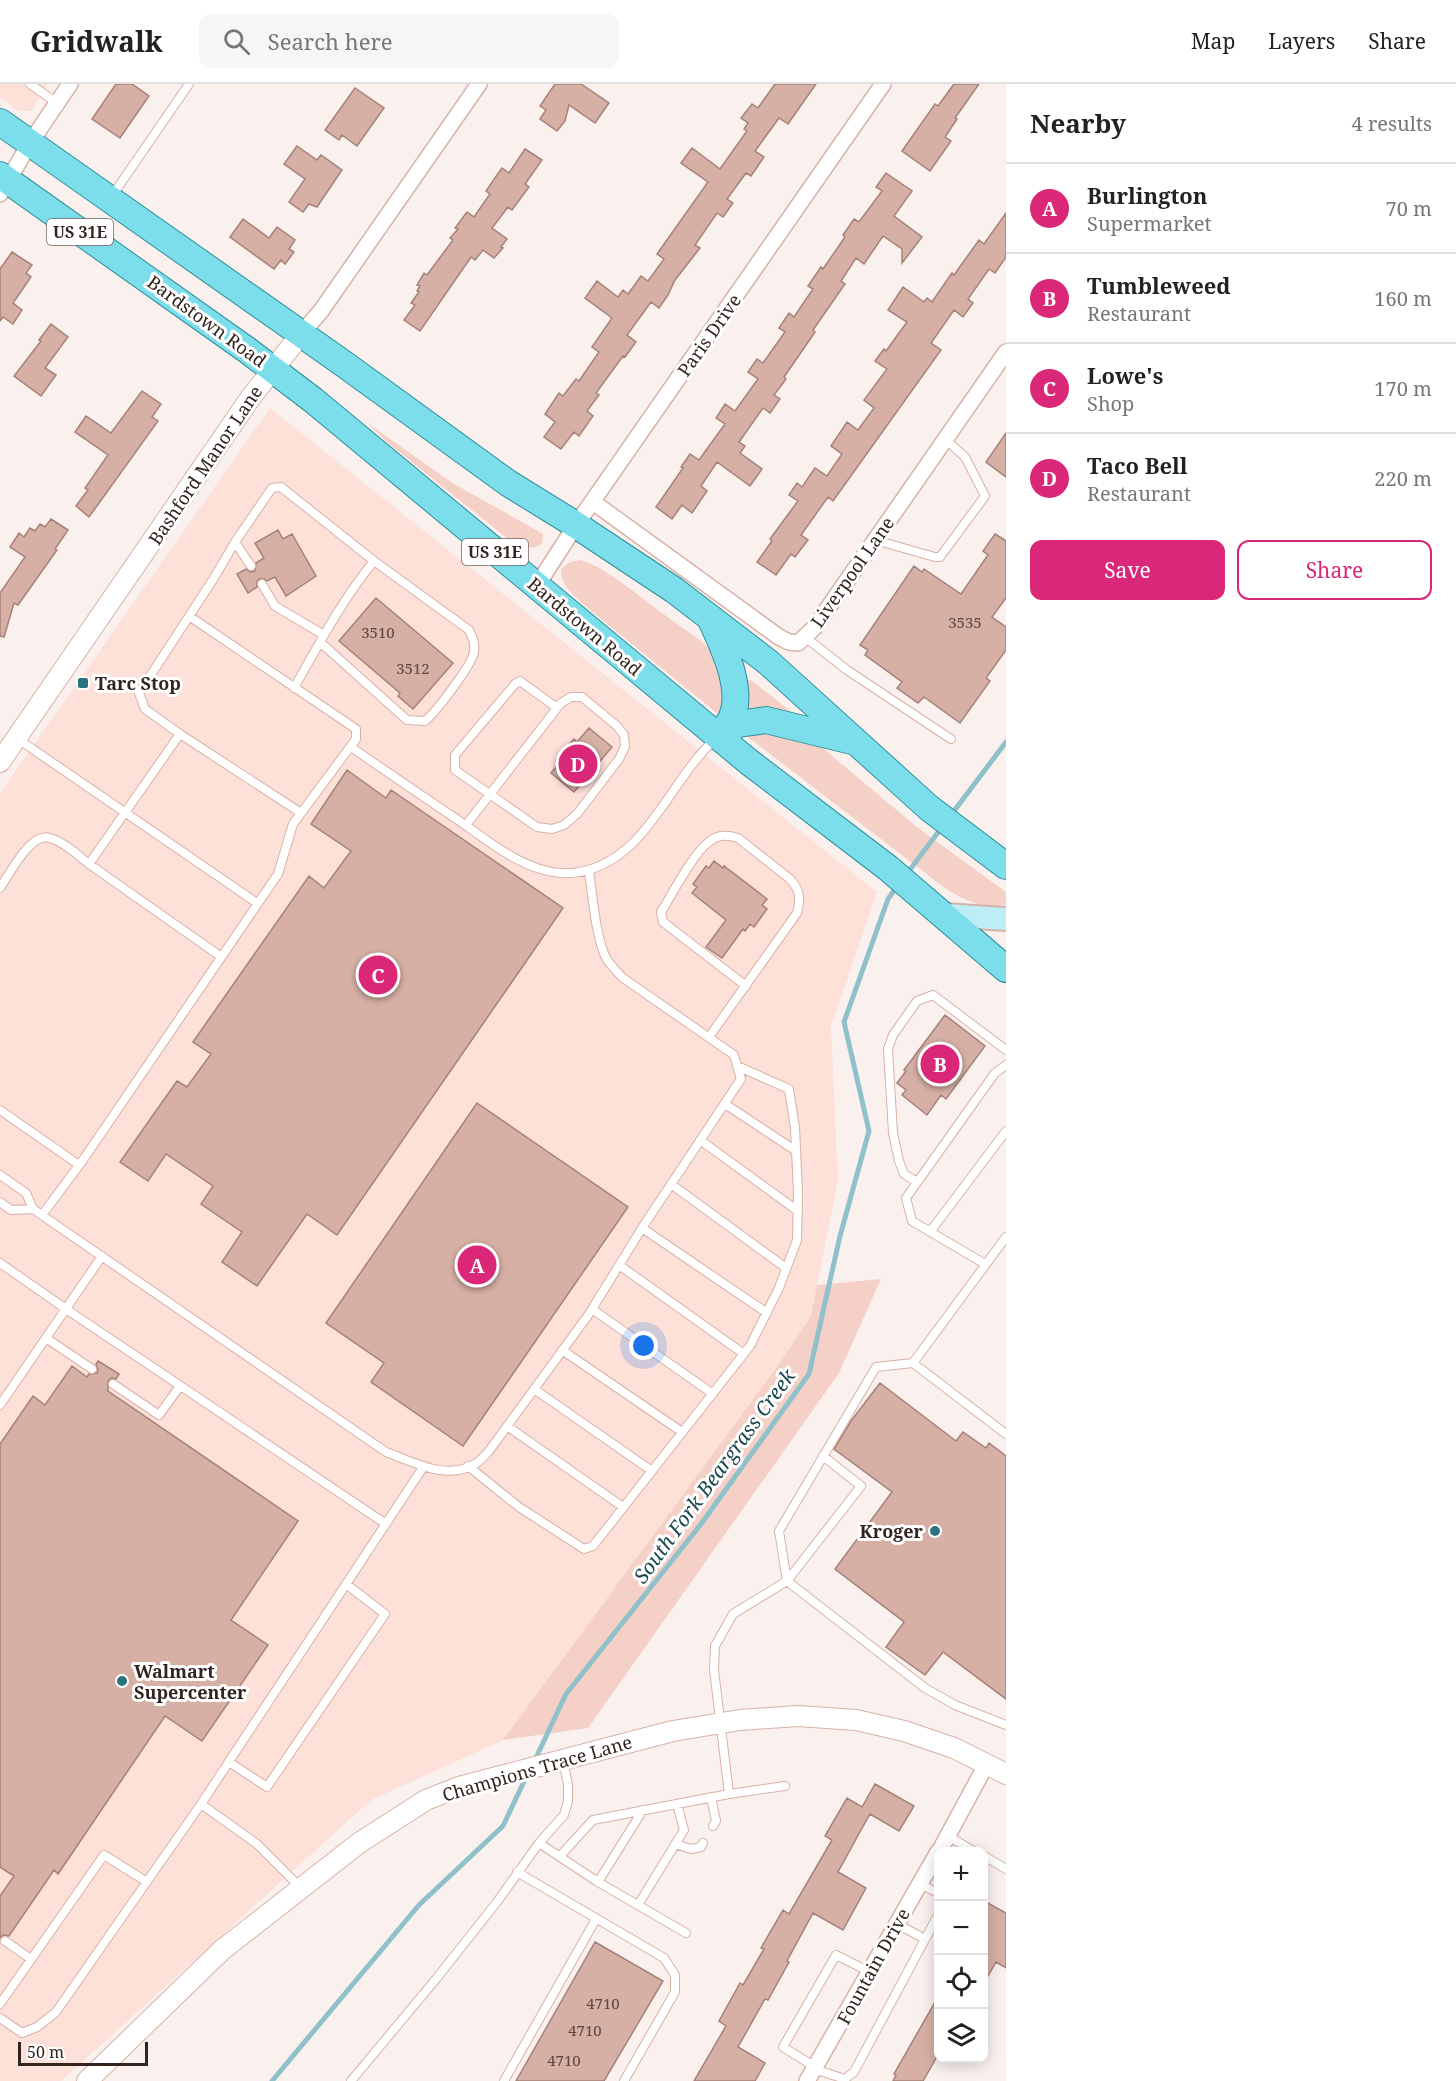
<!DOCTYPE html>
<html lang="en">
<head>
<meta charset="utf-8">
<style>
	:root { --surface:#fff; --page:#f6f6f6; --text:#222; --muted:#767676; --line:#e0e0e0; --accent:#db2777 }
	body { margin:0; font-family:"Noto Serif",serif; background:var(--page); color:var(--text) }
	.controls { position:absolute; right:18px; bottom:18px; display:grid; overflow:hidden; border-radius:12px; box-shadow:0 3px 15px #0003 }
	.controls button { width:54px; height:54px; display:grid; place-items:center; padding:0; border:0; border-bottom:2px solid var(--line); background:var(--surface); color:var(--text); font:30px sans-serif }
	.scale { position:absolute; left:18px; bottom:15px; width:130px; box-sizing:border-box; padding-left:6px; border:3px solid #32231f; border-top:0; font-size:16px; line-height:21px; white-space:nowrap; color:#32231f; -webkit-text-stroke:4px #fff; paint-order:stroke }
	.you { position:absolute; left:644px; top:1262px; width:21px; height:21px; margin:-15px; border:4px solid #fff; border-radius:50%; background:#1a73e8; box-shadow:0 0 0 9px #1a73e833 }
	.badge { display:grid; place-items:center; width:39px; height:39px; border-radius:50%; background:var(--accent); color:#fff; font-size:20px; font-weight:700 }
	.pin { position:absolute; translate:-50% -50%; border:3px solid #fff; box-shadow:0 2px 6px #0006 }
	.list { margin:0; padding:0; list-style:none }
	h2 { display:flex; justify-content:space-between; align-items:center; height:78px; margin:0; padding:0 24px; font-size:26px }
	h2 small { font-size:20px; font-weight:400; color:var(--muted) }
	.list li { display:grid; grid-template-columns:39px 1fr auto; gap:18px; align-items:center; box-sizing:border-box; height:90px; padding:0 24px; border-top:2px solid var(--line) }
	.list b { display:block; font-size:22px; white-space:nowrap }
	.list p { margin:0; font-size:20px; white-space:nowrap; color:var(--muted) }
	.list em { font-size:20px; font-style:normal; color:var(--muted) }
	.actions { display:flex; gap:12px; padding:18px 24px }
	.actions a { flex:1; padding:14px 0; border:2px solid var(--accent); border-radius:12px; text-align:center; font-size:21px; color:var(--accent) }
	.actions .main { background:var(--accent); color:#fff }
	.icon { flex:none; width:33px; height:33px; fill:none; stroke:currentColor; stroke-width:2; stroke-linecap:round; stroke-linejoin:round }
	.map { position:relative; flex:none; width:1006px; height:1997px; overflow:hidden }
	header { display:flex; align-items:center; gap:36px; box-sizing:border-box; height:84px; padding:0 30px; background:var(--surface); border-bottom:2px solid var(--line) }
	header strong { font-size:28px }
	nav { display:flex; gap:33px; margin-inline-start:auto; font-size:21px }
	.search { width:420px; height:54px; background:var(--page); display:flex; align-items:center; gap:15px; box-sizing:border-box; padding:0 21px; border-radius:12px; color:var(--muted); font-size:22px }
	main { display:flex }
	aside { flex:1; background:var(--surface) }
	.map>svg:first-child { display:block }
	.built { fill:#fde0d8 }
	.green { fill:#f4d0c7 }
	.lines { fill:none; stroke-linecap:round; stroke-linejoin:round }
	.stream { stroke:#90c1ca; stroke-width:5 }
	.building { fill:#d7b0a5; stroke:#a58177; stroke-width:1.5 }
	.service-casing { stroke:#d8b1a6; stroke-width:10 }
	.minor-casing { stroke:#d8b1a6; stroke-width:18 }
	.tertiary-casing { stroke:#d8b1a6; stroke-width:22 }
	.secondary-casing { stroke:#d8b1a6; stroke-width:26 }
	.primary-casing { stroke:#2b8e9a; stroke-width:28 }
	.service { stroke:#fff; stroke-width:8 }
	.minor { stroke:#fff; stroke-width:15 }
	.tertiary { stroke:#fff; stroke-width:20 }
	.secondary { stroke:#beeef5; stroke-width:22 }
	.primary { stroke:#7ddeeb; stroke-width:26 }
	.poi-dot { fill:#2b737e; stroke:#fff; stroke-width:2 }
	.labels { text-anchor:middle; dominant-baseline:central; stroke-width:6; stroke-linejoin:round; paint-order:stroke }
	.number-label { font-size:15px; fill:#5b4640 }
	.shield { fill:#fff; stroke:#706562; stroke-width:1.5 }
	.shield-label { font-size:16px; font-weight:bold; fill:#32231f }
	.street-label { font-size:18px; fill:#32231f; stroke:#fff }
	.poi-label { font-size:18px; font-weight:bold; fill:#32231f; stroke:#fff; text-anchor:start }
	.water-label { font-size:20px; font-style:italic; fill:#1a474e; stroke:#fff }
</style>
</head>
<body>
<header>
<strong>Gridwalk</strong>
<div class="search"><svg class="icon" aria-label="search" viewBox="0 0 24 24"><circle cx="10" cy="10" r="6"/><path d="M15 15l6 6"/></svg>Search here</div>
<nav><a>Map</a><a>Layers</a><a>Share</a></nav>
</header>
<main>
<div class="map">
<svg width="1006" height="1997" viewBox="0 0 1006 1997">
	<rect width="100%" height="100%" fill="#faf1ef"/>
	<path class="built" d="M 0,0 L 47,0 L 32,27 L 19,27 L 0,14 Z
		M 270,324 L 877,808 L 831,943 L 838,1096 L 811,1232 L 779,1280 L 503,1656 L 371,1716 L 61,1997 L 0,1997 L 0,709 Z"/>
	<path class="green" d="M 366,338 L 451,398 L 543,450 L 542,460 L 533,464 L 514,460 L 388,359 Z
		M 580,476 C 609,484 640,514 665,531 C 679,542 697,552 709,565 C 722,581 728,612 719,631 L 584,521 C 573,510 561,502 561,485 L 570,478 Z
		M 747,595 L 752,597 L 802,636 L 747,626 Z
		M 745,645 L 813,656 L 917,743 L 1006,808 L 1006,821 C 978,824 969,818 946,805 L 744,650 Z
		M 881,1195 L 839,1289 L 588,1644 L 503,1656 L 779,1280 L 811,1232 L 817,1201 Z"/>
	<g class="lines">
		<path class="stream" d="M 951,731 L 1006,658
			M 906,791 L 942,743
			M 534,1678 L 566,1610 L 701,1440 L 809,1290 L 840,1152 L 869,1047 L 844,938 L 888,815 L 898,801
			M 272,1997 L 419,1821 L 503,1742 L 527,1691"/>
	</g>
	<path class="building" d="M 116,0 L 132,0 L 149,12 L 120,54 L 92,35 Z
		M 555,0 L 581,0 L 609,19 L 595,39 L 569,21 L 565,37 L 557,47 L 540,35 L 546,26 L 540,22 Z
		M 775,0 L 816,0 L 788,40 L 779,34 L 755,67 L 764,73 L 751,92 L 746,89 L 727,115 L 733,119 L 723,133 L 717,129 L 695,161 L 700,164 L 675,196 L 668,211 L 659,224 L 651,218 L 627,251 L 636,258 L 625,273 L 623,272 L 596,309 L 599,311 L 587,327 L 593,332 L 579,352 L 574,348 L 561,365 L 544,353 L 555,338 L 545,330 L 559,309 L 563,312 L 576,295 L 579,297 L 599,268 L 592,263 L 612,234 L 585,214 L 597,197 L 618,213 L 623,206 L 628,210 L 641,192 L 648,197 L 664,175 L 657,170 L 708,98 L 681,79 L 692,64 L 720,85 L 747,47 L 744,45 L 748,39 L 741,34 L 752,20 L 758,24 Z
		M 954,0 L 979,0 L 955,34 L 957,35 L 945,53 L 951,57 L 930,87 L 902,67 L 935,20 L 938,22 Z
		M 355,4 L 384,24 L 357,62 L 342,51 L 339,56 L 325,46 Z
		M 297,62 L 317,76 L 321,71 L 342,86 L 317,123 L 309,120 L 303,128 L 289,118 L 305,95 L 284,80 Z
		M 525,65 L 542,76 L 525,100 L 529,103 L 512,126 L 508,123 L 492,144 L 507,155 L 501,163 L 503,164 L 494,174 L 483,166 L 475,176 L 471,173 L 420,247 L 404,236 L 415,221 L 411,219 L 419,208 L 417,207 L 420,202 L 417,201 L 424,189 L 427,191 L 453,156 L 450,154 L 458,145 L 455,144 L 467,128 L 474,133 L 490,110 L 486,107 L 497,91 L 502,84 L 509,89 Z
		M 886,89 L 912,107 L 894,132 L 922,153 L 902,179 L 902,165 L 883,152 L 864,180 L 856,174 L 841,197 L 845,200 L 813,246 L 815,248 L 784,293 L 786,295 L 774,311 L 780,315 L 770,329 L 763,324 L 739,358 L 745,362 L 740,369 L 762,385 L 750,402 L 717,378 L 701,402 L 707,407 L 692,429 L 682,421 L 672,435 L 656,423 L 683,384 L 681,383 L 690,370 L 699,376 L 725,340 L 716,334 L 725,320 L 735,327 L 758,295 L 748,288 L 757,275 L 763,279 L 785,248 L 779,244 L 789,229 L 794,233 L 813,205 L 808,202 L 821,183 L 823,185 L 845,153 L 843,151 L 854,135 L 859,138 L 882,107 L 876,103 Z
		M 1006,129 L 1006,173 L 995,189 L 989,185 L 968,215 L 973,219 L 963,233 L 954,226 L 931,259 L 941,266 L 833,417 L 828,413 L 801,451 L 808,456 L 795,473 L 791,470 L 776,491 L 757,478 L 772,457 L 770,455 L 798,417 L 789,411 L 797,399 L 802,403 L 815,384 L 827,392 L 842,370 L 831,362 L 847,338 L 858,346 L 874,324 L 864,316 L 887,285 L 875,277 L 884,265 L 886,267 L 907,238 L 888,226 L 903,203 L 924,218 L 927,214 L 932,218 L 952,189 L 954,191 L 979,156 L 984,160 Z
		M 243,135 L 269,154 L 277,143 L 295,156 L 289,165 L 294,168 L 285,180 L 281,176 L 274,185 L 230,153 Z
		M 12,168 L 32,181 L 26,189 L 31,193 L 13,219 L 22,226 L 13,240 L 3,233 L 0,237 L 0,185 Z
		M 51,240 L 68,253 L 45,284 L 56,291 L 41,312 L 14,292 L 41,257 L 39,256 Z
		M 142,307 L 161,320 L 152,333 L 158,337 L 89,433 L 76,422 L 88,406 L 85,404 L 108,371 L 75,348 L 86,332 L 111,349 Z
		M 1006,349 L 1006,393 L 986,378 Z
		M 51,435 L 68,446 L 55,465 L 57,466 L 18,521 L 14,519 L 4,553 L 0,552 L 0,509 L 25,473 L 10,463 L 19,449 L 24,453 L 30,444 L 35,447 L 40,440 L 45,443 Z
		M 278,446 L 283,455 L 292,450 L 316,492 L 286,512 L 275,493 L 267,497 L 264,495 L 259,495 L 257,498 L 257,503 L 248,509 L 237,490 L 246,485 L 251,488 L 255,487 L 256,479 L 264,474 L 255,459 Z
		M 995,450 L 1006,457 L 1006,514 L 992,533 L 1006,543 L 1006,566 L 986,594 L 990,597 L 960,639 L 924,613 L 918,619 L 897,604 L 902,598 L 865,571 L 868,566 L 860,561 L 914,482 L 922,488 L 924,485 L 961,510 L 988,471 L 983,467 Z
		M 376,514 L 453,579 L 413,625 L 398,612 L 400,609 L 339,557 Z
		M 589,644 L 612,663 L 574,708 L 551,689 L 568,669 L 564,666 L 574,655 L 577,658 Z
		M 347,686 L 386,714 L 391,706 L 563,824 L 337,1151 L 307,1130 L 257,1202 L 222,1178 L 242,1148 L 201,1120 L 213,1102 L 166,1070 L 148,1097 L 120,1078 L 177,997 L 187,1003 L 211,970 L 193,958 L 309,792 L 324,804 L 351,767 L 311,740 Z
		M 714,777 L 723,784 L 724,782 L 767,815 L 762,821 L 767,825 L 754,843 L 750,840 L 745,847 L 743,845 L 722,874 L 706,863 L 726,836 L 692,809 L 697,803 L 693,800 L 706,782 L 709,784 Z
		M 945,931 L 985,962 L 946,1015 L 941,1011 L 927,1031 L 902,1011 L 906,1006 L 897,999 L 906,987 L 904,986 Z
		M 477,1019 L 628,1123 L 463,1362 L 371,1298 L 384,1279 L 326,1239 Z
		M 98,1277 L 119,1290 L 116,1295 L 111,1294 L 108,1297 L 108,1307 L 298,1437 L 231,1536 L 268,1561 L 202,1657 L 165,1632 L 58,1790 L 54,1786 L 9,1852 L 3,1851 L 0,1854 L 0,1812 L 14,1792 L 0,1783 L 0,1360 L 33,1312 L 45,1321 L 72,1282 L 87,1293 L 89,1290 L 97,1289 L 98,1285 L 96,1280 Z
		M 880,1299 L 956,1357 L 963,1348 L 986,1364 L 989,1359 L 1006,1372 L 1006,1615 L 943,1568 L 925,1591 L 886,1563 L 904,1538 L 835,1485 L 892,1408 L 834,1365 L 851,1337 Z
		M 875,1700 L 914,1722 L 899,1747 L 870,1730 L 861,1746 L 838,1788 L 866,1804 L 843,1846 L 813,1829 L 787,1877 L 789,1878 L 768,1916 L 765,1915 L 738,1963 L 765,1979 L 755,1997 L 694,1997 L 726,1942 L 719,1937 L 740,1899 L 743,1901 L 764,1865 L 761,1864 L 783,1826 L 789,1830 L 832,1756 L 825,1752 L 847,1714 L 862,1723 Z
		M 984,1817 L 1006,1829 L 1006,1884 L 996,1878 L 984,1899 Z
		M 595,1858 L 663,1897 L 604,1997 L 516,1997 Z
		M 939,1911 L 939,1969 L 923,1997 L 893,1997 L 896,1991 L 894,1990 Z"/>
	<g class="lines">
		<defs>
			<path id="service" d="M 30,0 L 57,19
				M 112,112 L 189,0
				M 875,456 L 935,473 L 940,473 L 985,412 L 965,373 L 945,355
				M 235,458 L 251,482
				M 262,500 L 275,522 L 324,551
				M 805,553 L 847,586 L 951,655
				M 294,604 C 319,560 342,516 374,477 L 469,546 C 473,554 475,559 474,568 C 472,581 436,628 425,637 L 407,636 L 320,558
				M 180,650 L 301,729
				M 18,655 L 257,819
				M 351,663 C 384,686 418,709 452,732 C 484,753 520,786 560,789 C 589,791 612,779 633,759 C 664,728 682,686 715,655
				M 466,741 L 557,624 L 561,619 L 571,613 L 582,613 L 617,642 L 624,651 L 625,663 L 619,675 L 577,730 L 564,741 L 552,745 L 537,743 L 455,686 L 455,671 L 515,600 L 520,597 L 557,624
				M 89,780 L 220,872
				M 0,804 C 9,791 31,747 50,754 C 64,758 78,771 89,780 L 180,650 L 145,625 L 139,609 L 214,494 L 235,458 L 272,404 L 281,403 L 374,477
				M 709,953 L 797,829 C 801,814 800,806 790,795 L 738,754 C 728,751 719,750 710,757 C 693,769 673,809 661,828 L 663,838 L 746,902
				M 725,1020 L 796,1067
				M 0,1026 L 79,1081
				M 700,1056 L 798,1127
				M 0,1091 L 26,1109 L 33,1125 L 386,1368 C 414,1378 446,1397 475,1380 C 480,1377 485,1371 489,1367 L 589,1230 L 642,1144 L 741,995 L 734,971 L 623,894 C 616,887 609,880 605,872 C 595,848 593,813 589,788
				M 917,1098 L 904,1090 L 899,1077 L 893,1049 L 888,965 L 893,951 L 917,917 L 933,911 L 1006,966
				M 671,1100 L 786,1184
				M 0,1118 L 11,1126 L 33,1125
				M 42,1131 L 83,1076 L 278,790 L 293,740 L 356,655 L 356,645 L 189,532
				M 642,1144 L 767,1229
				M 930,1148 L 1006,1047
				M 1006,1153 L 913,1279 L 1006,1350
				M 0,1179 L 66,1225 L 386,1440
				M 985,1180 L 912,1137 L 906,1114 L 995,989 L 1006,981
				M 619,1181 L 744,1270
				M 592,1225 L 713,1310
				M 46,1254 L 92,1285
				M 562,1266 L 682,1348
				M 113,1300 L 159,1331 L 180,1302
				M 534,1305 L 652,1387
				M 0,1321 L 102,1172
				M 507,1342 L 623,1423
				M 823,1372 L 861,1402 L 787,1497 L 925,1604 L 955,1621 L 1006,1641
				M 468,1382 L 519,1423 L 584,1465 L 593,1462 L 750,1262 L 779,1204 L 797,1156 L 798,1109 L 795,1044 L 789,1005 L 737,982
				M 229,1678 L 267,1703 L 385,1530 L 346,1500
				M 729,1710 L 714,1586 L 715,1562 L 733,1530 L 787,1497 L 779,1447 L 876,1283 L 913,1279
				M 711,1713 L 716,1737 L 713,1742
				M 201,1720 L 257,1760 L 300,1803
				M 948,1752 L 975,1768
				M 539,1759 L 598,1798 L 686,1849
				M 675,1760 L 691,1765 L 701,1763 L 703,1759
				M 560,1772 L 593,1736 L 729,1710 L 785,1702
				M 984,1772 L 1006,1785
				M 517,1788 L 664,1874 L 675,1891 L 675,1908 L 624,1997
				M 598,1798 L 643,1726
				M 920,1800 L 938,1809
				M 638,1821 L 684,1746 L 677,1720
				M 897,1840 L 925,1855
				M 5,1857 L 31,1875
				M 0,1920 L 104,1771 L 147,1798
				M 0,1934 L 22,1949 L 37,1943 L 56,1928 L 201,1720 L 424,1382
				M 815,1983 L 783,1963 L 836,1871 L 870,1888
				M 814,1985 L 845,1995 L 854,1988 L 938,1831
				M 351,1997 L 436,1895 L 497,1818 L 539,1759 L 564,1731 L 568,1717 L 568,1701 L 563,1676
				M 504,1997 L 596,1835"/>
			<path id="minor" d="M 0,110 L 30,59 L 70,0
				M 301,250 L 321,227 L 479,0
				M 593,418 L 779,553 L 789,558 L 798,559 L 814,544 L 1006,268
				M 536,503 L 576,441 L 883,0
				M 939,1768 L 986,1681
				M 807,1997 L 938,1768"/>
			<path id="tertiary" d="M 0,678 L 251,313 L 301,250
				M 87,1997 L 222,1866 L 359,1759 L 426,1716 L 459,1703 L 673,1647 L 740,1636 L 798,1632 L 856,1636 L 904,1647 L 954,1664 L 1006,1690"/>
			<path id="secondary" d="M 945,831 L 1006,835"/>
			<path id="primary" d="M 0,38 L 344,280 L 508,399 L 576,441 L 674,506 L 769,579 L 929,724 L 1006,782
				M 0,91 L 247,266 L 313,316 L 749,678 L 888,784 L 1006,885
				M 711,536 C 723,562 746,608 730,637 C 727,642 722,647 718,652
				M 718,652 L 738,640 L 766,636 L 852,657"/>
		</defs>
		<use href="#service" class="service-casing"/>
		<use href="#minor" class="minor-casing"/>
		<use href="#tertiary" class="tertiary-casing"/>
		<use href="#secondary" class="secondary-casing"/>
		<use href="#primary" class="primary-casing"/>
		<use href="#service" class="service"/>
		<use href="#minor" class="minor"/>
		<use href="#tertiary" class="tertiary"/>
		<use href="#secondary" class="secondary"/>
		<use href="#primary" class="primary"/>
	</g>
	<g class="poi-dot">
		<rect x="77" y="593" width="12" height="12" rx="3"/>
		<circle cx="935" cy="1447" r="6"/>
		<circle cx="122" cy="1597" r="6"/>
	</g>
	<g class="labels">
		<g class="number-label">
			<text x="965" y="538">3535</text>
			<text x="378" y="548">3510</text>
			<text x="413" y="584">3512</text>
			<text x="603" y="1919">4710</text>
			<text x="585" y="1946">4710</text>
			<text x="564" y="1976">4710</text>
		</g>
		<g class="shield">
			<rect x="47" y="135" width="66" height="26" rx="4.5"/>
			<rect x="462" y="455" width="66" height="26" rx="4.5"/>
		</g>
		<g class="shield-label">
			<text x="80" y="148">US 31E</text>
			<text x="495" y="468">US 31E</text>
		</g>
		<g class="street-label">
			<text transform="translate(207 237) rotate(36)">Bardstown Road</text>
			<text transform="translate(709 251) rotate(-55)">Paris Drive</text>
			<text transform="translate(205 381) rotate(-56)">Bashford Manor Lane</text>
			<text transform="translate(852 488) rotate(-55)">Liverpool Lane</text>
			<text transform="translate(585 542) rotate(40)">Bardstown Road</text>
			<text transform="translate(537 1684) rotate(-16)">Champions Trace Lane</text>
			<text transform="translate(873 1882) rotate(-61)">Fountain Drive</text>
		</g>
		<g class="poi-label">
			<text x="95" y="599">Tarc Stop</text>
			<text x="923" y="1447" text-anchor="end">Kroger</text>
			<text x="134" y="1587">Walmart<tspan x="134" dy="21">Supercenter</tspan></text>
		</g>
		<g class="water-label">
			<text transform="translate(714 1392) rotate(-54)">South Fork Beargrass Creek</text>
		</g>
	</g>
</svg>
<div class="controls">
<button>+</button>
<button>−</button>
<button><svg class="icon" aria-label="locate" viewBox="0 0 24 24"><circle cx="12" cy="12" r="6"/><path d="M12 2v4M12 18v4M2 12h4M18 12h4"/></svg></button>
<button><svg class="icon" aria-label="layers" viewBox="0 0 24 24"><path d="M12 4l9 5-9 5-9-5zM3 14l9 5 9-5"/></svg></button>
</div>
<div class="scale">50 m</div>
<div class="you"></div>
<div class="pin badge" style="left:477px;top:1181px">A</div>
<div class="pin badge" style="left:940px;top:980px">B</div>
<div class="pin badge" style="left:378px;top:891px">C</div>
<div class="pin badge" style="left:578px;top:680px">D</div>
</div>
<aside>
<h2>Nearby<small>4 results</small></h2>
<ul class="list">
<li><span class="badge">A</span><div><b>Burlington</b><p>Supermarket</p></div><em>70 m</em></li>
<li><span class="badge">B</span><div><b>Tumbleweed</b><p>Restaurant</p></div><em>160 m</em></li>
<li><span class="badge">C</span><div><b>Lowe's</b><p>Shop</p></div><em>170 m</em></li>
<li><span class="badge">D</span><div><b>Taco Bell</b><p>Restaurant</p></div><em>220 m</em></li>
</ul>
<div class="actions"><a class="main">Save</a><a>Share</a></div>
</aside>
</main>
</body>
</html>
